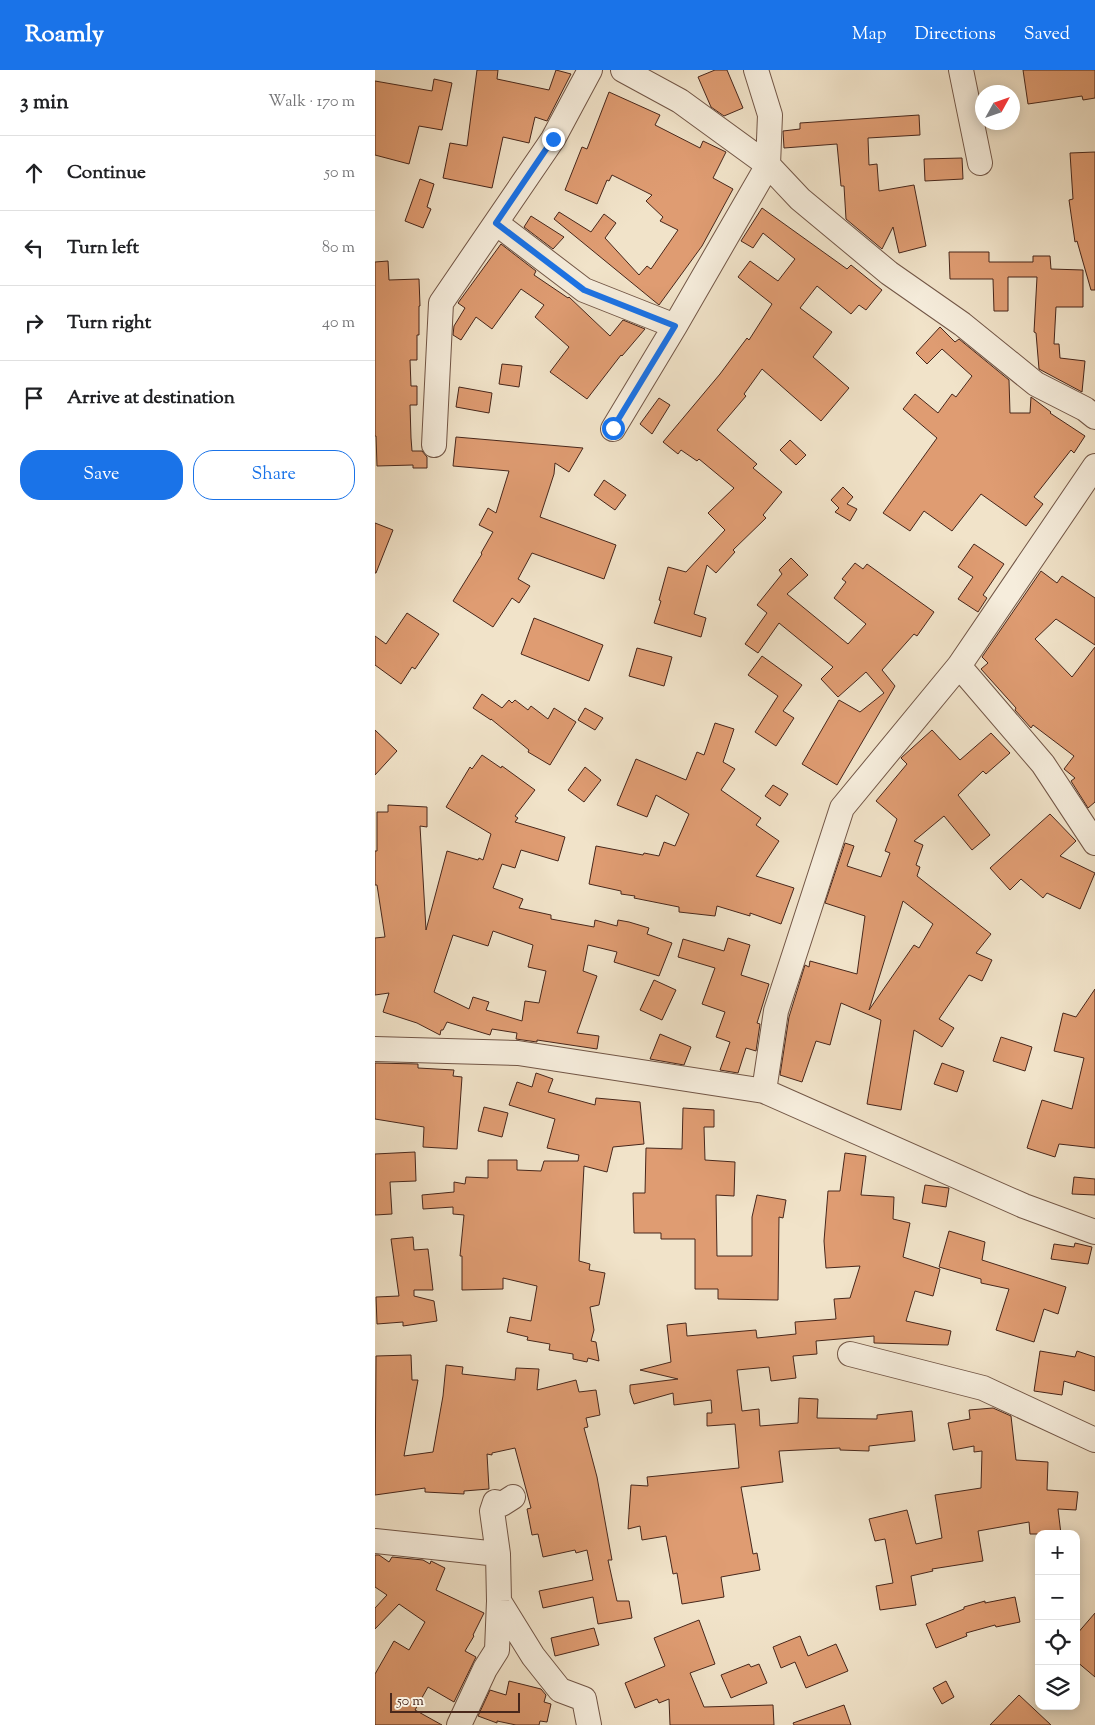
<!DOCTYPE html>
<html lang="en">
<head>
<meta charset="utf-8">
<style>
	:root { --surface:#fff; --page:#f6f6f6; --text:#202124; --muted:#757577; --line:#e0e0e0; --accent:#1a73e8 }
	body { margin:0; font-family:"Sorts Mill Goudy",serif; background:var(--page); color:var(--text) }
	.controls { position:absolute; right:15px; bottom:15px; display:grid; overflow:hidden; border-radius:10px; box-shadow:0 2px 12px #0003 }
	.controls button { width:45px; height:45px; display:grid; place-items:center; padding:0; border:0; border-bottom:1px solid var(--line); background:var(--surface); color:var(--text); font:25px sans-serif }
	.compass { position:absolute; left:600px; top:15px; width:45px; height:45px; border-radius:50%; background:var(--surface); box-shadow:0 2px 12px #0003; rotate:50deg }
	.scale { position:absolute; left:15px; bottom:12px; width:130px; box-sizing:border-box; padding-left:5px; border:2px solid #48271b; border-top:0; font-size:14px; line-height:18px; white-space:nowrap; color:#48271b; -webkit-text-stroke:4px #f6eddc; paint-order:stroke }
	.stop { position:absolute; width:15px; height:15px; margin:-11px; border:4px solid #1a73e8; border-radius:50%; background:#fff }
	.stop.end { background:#1a73e8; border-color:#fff; box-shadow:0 1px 5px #0008 }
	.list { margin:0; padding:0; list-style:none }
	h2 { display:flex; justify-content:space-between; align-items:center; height:65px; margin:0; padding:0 20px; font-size:21px }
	h2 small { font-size:16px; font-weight:400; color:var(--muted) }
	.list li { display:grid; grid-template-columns:32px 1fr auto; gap:15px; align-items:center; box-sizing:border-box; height:75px; padding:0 20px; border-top:1px solid var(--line) }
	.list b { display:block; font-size:19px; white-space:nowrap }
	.list em { font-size:16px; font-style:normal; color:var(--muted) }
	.actions { display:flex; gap:10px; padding:15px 20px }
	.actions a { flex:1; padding:11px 0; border:1px solid var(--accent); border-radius:20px; text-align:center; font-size:18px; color:var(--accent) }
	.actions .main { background:var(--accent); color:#fff }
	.icon { flex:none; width:28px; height:28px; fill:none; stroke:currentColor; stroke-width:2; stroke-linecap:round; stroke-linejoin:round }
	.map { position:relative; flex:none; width:720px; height:1655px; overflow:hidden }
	header { display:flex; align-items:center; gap:30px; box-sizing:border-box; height:70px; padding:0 25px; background:var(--accent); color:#fff }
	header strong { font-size:24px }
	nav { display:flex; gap:28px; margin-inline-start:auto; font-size:18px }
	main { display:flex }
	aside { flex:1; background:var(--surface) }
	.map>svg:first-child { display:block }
	.building { fill:#df9c72; stroke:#48271b; fill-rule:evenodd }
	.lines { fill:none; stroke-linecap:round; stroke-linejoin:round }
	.minor-casing { stroke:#725646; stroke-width:26 }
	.minor { stroke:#f6eddc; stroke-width:24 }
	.route { stroke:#1a73e8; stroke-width:6 }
</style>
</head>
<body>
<header>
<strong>Roamly</strong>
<nav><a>Map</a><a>Directions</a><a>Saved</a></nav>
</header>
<main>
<aside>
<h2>3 min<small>Walk · 170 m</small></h2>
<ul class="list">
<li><svg class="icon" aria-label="ahead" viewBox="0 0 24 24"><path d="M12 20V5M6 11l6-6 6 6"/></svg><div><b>Continue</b></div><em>50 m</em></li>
<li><svg class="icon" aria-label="left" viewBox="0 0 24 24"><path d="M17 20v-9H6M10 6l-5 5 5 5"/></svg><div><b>Turn left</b></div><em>80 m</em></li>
<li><svg class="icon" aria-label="right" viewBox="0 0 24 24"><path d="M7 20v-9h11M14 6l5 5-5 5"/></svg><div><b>Turn right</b></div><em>40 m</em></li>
<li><svg class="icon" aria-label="arrive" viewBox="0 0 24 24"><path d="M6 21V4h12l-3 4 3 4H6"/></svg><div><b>Arrive at destination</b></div></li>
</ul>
<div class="actions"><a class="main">Save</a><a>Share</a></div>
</aside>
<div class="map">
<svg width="720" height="1655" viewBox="0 0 720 1655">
	<rect width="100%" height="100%" fill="#f1e3c9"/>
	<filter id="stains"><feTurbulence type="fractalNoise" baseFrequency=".004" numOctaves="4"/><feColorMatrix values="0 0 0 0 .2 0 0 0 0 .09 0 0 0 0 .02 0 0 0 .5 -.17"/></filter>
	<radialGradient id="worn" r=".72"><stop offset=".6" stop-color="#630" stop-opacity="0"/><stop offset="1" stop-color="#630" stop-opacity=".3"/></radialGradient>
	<path class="building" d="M 102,0 L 123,0 L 122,9 L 174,20 L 181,0 L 196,4 L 172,51 L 160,47 L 154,73 L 128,67 L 117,118 L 68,108 L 75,73 L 92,76 Z
		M 340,0 L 352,0 L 368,38 L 349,46 L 336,37 L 323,7 Z
		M 648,0 L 720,0 L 720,28 L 708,30 L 707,26 L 653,34 Z
		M 59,9 L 77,13 L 67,60 L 44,56 L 34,94 L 0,85 L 0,11 L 57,21 Z
		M 234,22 L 285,45 L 280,55 L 325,78 L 328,71 L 351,82 L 338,108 L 358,119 L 327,176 L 284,235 L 179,149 L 184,142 L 216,162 L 229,144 L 241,153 L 230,168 L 264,205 L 272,196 L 276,199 L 303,160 L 285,151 L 288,147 L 271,131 L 277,125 L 237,105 L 234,111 L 232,110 L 222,134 L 190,120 L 207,77 L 212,79 Z
		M 544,45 L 545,65 L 493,68 L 494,95 L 502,94 L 504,121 L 539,115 L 551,176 L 524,183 L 518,157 L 507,179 L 471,149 L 469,116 L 466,116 L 462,74 L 409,78 L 408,61 L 425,59 L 425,53 Z
		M 720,82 L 720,220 L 716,220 L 702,171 L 700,172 L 694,130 L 698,129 L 695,83 Z
		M 587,88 L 588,109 L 550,111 L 549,89 Z
		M 45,109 L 59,114 L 52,137 L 56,139 L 48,158 L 30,151 Z
		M 387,138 L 472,199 L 476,195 L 507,220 L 491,240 L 484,235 L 476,244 L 442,216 L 425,238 L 457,262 L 438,287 L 474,318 L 446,351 L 387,299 L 369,324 L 371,326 L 342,360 L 382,394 L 378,398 L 407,422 L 388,445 L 391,448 L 358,480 L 360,482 L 341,503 L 332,495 L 319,544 L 331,548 L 326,567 L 279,553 L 286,531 L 284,530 L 293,497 L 311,502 L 350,460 L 333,443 L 359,418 L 324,389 L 322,391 L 306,380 L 303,384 L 288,372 L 345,304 L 372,268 L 374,270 L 397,234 L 363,207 L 375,191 L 403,211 L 420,189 L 388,163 L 378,178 L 366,171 Z
		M 156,146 L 189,167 L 178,179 L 149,157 Z
		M 126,174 L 161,201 L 159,205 L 193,228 L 194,227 L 235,266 L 248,250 L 270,259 L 247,286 L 246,285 L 212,329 L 175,302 L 194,277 L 160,247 L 169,235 L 146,219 L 117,259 L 101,247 L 86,270 L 78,265 L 79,256 L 90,238 L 83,233 Z
		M 574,182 L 614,182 L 614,192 L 658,192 L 658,186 L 675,186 L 676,199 L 708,200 L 708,237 L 681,237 L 679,274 L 684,274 L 685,288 L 710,291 L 707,322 L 664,299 L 661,263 L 659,262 L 662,207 L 633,207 L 633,241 L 619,241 L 618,209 L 575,209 Z
		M 13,191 L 14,210 L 44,209 L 45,236 L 44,236 L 44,265 L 42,265 L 42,290 L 35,290 L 36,316 L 42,316 L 42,335 L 35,335 L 36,368 L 37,381 L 47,381 L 52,387 L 52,398 L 38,398 L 38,395 L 2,396 L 1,366 L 0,366 L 0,192 Z
		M 565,257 L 580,272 L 584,269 L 634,310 L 635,343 L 655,343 L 656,327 L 676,342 L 675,343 L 710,366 L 699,383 L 696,380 L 659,427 L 668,434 L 651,456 L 606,424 L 577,461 L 549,441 L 535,461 L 508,443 L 562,368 L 528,339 L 540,324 L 563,343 L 577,324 L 581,327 L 597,306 L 567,279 L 552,294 L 541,283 Z
		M 127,294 L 147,296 L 144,317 L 124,314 Z
		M 84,317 L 117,323 L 114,343 L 81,337 Z
		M 284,328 L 295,335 L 277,364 L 265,354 Z
		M 81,367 L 208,378 L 194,402 L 180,393 L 179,404 L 165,447 L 241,475 L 229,509 L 157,483 L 143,509 L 155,516 L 144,533 L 137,528 L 118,557 L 78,531 L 107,484 L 106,483 L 118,462 L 104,455 L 113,438 L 121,443 L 134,401 L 78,396 Z
		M 415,370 L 431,385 L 421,395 L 405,380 Z
		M 229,410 L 251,425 L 240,440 L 219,425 Z
		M 468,417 L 478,427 L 472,434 L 482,439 L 475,451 L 460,442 L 464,438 L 456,430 Z
		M 0,453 L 18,460 L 1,503 L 0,503 Z
		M 599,474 L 629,494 L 608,525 L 612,528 L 603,542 L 583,529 L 598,507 L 583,497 Z
		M 416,488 L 433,505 L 412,524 L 473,574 L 491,554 L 459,528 L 471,512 L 467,509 L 480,493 L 488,499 L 492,494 L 559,542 L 542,566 L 539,564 L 507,600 L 520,616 L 462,715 L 427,694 L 464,630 L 485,642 L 509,623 L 491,602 L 463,627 L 446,609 L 458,597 L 404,553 L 383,583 L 370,574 L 392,543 L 382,535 L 407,504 L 404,500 Z
		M 666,501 L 682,513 L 687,506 L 720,528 L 720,575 L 681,549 L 660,569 L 697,607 L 720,577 L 720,732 L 713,738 L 696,711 L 700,708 L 689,699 L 699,686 L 658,655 L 656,658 L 640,640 L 641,638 L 606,599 L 613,593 L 607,587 Z
		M 32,543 L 64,564 L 40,599 L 37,597 L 26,614 L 0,595 L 0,566 L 11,574 Z
		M 159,548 L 228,575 L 214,611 L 146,584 Z
		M 262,578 L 297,587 L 289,616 L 254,606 Z
		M 387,586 L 427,615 L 408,641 L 419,648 L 401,676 L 380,662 L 403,626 L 373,605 Z
		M 107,624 L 127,638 L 134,630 L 137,633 L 140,630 L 153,640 L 156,636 L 173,649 L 179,638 L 201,652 L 175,695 L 153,682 L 154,680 L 116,649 L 116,650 L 98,638 Z
		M 210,638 L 228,648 L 220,660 L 203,650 Z
		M 340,653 L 359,659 L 348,692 L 360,699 L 346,720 L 386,748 L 381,755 L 404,771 L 381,806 L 419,818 L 406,854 L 375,843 L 375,846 L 342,836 L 340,846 L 304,842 L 304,837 L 259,828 L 260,826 L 246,824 L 246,821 L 214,814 L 221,776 L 268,785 L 269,783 L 284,786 L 289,772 L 300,776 L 314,744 L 281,725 L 272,747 L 242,735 L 261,689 L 311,710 L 322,682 L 329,685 Z
		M 0,660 L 22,681 L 0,705 Z
		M 557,660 L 585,690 L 616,663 L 635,683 L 611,704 L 608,701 L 583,725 L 615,765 L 597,780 L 569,746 L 539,771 L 548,775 L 541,795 L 545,797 L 542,806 L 616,864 L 601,883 L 617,890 L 607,911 L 594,905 L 564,949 L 579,958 L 567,977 L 539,960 L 526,1040 L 492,1034 L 506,950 L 466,933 L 455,975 L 441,971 L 427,1012 L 405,1005 L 414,947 L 430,895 L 434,897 L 435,891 L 482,904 L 490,846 L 450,833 L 470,773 L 479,776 L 472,796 L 506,807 L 515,783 L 510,781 L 522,749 L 501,731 L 532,694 L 526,688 ZM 528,831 L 558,854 L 544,878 L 539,875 L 494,940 Z
		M 107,685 L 126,698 L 127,696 L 160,720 L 140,746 L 143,748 L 140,752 L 190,767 L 183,791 L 146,780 L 140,798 L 127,794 L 118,818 L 148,829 L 144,838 L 176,845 L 176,849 L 219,857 L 220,850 L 242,856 L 243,850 L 254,852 L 274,858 L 272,864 L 297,873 L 284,906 L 239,892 L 242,882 L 213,875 L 208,901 L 222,906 L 202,963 L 224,966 L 222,979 L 162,970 L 162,972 L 141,969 L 142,963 L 117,959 L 115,965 L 72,952 L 68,960 L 66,960 L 65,965 L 42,953 L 8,942 L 14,923 L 0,925 L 0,868 L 10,867 L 2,815 L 0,815 L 0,781 L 2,781 L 2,742 L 13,742 L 13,735 L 52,737 L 52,757 L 45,756 L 51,860 L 72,781 L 103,790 L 104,788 L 108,790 L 116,764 L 71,737 L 95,697 L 97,699 ZM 118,861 L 158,875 L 153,897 L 171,901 L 164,933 L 150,931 L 147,951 L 111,940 L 114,932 L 98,927 L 94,939 L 59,922 L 78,865 L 113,876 Z
		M 210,697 L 226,710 L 209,732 L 193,720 Z
		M 398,715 L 413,724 L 405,736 L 390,726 Z
		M 675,744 L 701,771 L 685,786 L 720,803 L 705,839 L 672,823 L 668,828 L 646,809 L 635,820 L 615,798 Z
		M 353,868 L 375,875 L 366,905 L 394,914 L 382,953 L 385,954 L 381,981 L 371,978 L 363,1003 L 345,1000 L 355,972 L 341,967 L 350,942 L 327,934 L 340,898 L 303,887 L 308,869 L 349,881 Z
		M 279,910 L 301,920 L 287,950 L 265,940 Z
		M 720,919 L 720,1078 L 684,1074 L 680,1087 L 652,1078 L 667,1030 L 697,1039 L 709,988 L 679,981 L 688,943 L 701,947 Z
		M 285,964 L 316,977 L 309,995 L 275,989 Z
		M 626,967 L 657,977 L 650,1001 L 618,991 Z
		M 0,993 L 43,994 L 43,998 L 79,1000 L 78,1006 L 87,1007 L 82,1079 L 48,1077 L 49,1057 L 0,1049 Z
		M 567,993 L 589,1001 L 582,1022 L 559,1014 Z
		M 161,1003 L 178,1009 L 173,1022 L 220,1035 L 221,1028 L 265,1032 L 269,1074 L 238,1077 L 232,1102 L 209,1096 L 204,1191 L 215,1194 L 214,1200 L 230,1203 L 224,1235 L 215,1237 L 219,1260 L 216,1271 L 221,1272 L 224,1291 L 213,1288 L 212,1292 L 198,1289 L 198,1284 L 174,1280 L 175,1274 L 152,1270 L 153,1267 L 132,1262 L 135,1247 L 156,1251 L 162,1216 L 128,1208 L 128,1219 L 87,1220 L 87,1186 L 85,1186 L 89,1145 L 78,1144 L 78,1137 L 48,1139 L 47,1125 L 79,1122 L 79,1112 L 90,1114 L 91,1107 L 113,1108 L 113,1090 L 142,1090 L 142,1100 L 166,1101 L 169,1091 L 203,1091 L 204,1085 L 172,1078 L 180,1049 L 134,1035 L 142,1012 L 157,1017 Z
		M 109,1037 L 133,1043 L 127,1067 L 103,1061 Z
		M 308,1038 L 339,1040 L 339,1057 L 329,1057 L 330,1090 L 360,1092 L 359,1126 L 341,1125 L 342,1186 L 377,1186 L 377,1147 L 382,1125 L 411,1130 L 408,1148 L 404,1147 L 403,1230 L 343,1229 L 343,1219 L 320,1219 L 320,1169 L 286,1169 L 286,1163 L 259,1163 L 258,1123 L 270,1123 L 271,1078 L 307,1079 Z
		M 40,1082 L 41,1111 L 15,1112 L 17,1144 L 0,1145 L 0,1084 Z
		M 470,1083 L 491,1086 L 486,1125 L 519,1127 L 518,1149 L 535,1153 L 528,1187 L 565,1199 L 558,1226 L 540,1221 L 531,1251 L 576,1261 L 573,1275 L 499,1273 L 499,1266 L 441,1271 L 442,1284 L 418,1286 L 421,1308 L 396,1311 L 394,1297 L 362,1300 L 367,1341 L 384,1339 L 385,1356 L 423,1353 L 424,1328 L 443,1329 L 442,1348 L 502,1349 L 502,1345 L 537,1341 L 540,1371 L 494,1376 L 494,1381 L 465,1380 L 465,1378 L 404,1381 L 408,1412 L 366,1417 L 378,1484 L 382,1483 L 385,1500 L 346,1507 L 349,1527 L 307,1534 L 302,1503 L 298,1504 L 291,1466 L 267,1470 L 265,1456 L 253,1459 L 256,1415 L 273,1416 L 272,1407 L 364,1398 L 360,1354 L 332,1356 L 332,1343 L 337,1343 L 336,1330 L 299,1335 L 298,1323 L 259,1334 L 255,1322 L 255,1315 L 303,1309 L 265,1300 L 296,1292 L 292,1255 L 311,1253 L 312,1266 L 381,1260 L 382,1268 L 421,1264 L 420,1252 L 461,1249 L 459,1229 L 475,1228 L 485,1196 L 451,1198 L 449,1171 L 453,1121 L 465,1121 Z
		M 699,1107 L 720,1109 L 720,1125 L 697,1124 Z
		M 550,1115 L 574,1118 L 571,1137 L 547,1133 Z
		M 574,1161 L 610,1172 L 607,1190 L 691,1217 L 683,1244 L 669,1239 L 659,1272 L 621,1260 L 634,1219 L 606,1213 L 606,1209 L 564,1197 Z
		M 38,1167 L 39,1180 L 53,1179 L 58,1220 L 39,1220 L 39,1226 L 59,1231 L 62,1251 L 28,1256 L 28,1252 L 2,1254 L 1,1227 L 24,1226 L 16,1169 Z
		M 700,1173 L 717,1177 L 713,1194 L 676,1189 L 679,1174 L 699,1177 Z
		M 665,1281 L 700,1287 L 702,1281 L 720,1287 L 720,1321 L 689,1311 L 687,1325 L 659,1321 Z
		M 36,1285 L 37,1310 L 43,1310 L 29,1386 L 58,1382 L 68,1326 L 71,1295 L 88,1297 L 87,1304 L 140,1310 L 141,1298 L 164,1299 L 162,1320 L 201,1310 L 204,1322 L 221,1320 L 225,1345 L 211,1348 L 213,1357 L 209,1358 L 222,1407 L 237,1490 L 233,1490 L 242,1531 L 254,1531 L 257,1548 L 223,1554 L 218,1527 L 168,1538 L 164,1521 L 218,1510 L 212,1480 L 201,1483 L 200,1480 L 168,1487 L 163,1464 L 157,1465 L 152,1439 L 156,1438 L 140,1378 L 117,1383 L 117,1385 L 112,1384 L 114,1419 L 89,1421 L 89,1424 L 50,1422 L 50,1418 L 0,1425 L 1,1286 Z
		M 618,1338 L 636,1346 L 641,1390 L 673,1392 L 672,1420 L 703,1422 L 701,1440 L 683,1439 L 686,1464 L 655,1464 L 654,1452 L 603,1461 L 608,1491 L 557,1499 L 558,1501 L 536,1506 L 541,1535 L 505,1540 L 501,1516 L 518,1513 L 510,1469 L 500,1471 L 494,1449 L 532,1440 L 541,1474 L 567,1468 L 560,1425 L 606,1418 L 607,1381 L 599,1382 L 599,1376 L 578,1380 L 573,1353 L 595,1349 L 594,1340 Z
		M 0,1485 L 4,1485 L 14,1492 L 17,1487 L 48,1490 L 55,1494 L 56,1491 L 70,1498 L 61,1520 L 109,1543 L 98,1565 L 99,1566 L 90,1581 L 101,1587 L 79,1632 L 53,1617 L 40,1640 L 67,1655 L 0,1655 L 0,1604 L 19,1571 L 34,1580 L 50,1552 L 24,1534 L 0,1559 L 0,1538 L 12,1525 L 0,1517 Z
		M 640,1527 L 645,1552 L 621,1557 L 620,1555 L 591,1563 L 592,1566 L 561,1578 L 551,1554 L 589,1539 L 589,1537 L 610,1531 L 610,1533 Z
		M 720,1543 L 720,1607 L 701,1591 L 701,1565 Z
		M 324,1550 L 340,1594 L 315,1603 L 329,1637 L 398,1635 L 399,1655 L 295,1655 L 294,1629 L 284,1633 L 282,1629 L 260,1638 L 250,1613 L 290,1596 L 279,1568 Z
		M 219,1558 L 224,1575 L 180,1586 L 176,1568 Z
		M 425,1566 L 433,1586 L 461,1574 L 473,1601 L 431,1618 L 420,1592 L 406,1598 L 398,1577 Z
		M 374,1594 L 376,1597 L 384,1594 L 392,1613 L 356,1628 L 346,1605 Z
		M 134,1611 L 166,1619 L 171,1625 L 169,1632 L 176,1634 L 172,1652 L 165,1651 L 164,1655 L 141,1655 L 122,1651 L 122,1653 L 103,1646 L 115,1620 L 131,1625 Z
		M 571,1611 L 579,1627 L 567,1634 L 558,1618 Z
		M 644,1625 L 676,1655 L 615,1655 Z
		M 469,1635 L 476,1655 L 419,1655 L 418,1653 Z"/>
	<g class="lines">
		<defs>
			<path id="minor" d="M 248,0 L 305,31 L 393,95 L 425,129 L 514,203 L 587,254 L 661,314 L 710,339 L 720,347
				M 586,0 L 605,93
				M 121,153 L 209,220 L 300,256
				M 238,359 L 300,256 L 393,95 L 395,45 L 381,0
				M 59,375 L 66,233 L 178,69 L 215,0
				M 584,596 L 668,694 L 720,773
				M 0,979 L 143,983 L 389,1021 L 649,1136 L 720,1162
				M 389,1021 L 401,941 L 467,738 L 584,596 L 720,396
				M 475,1284 L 608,1318 L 720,1370
				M 138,1427 L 127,1434 L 120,1432 L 117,1441 L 123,1484 L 124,1531 L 158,1586 L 185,1620 L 209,1629 L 214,1655
				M 0,1471 L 123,1484
				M 84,1655 L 110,1599 L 122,1580 L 124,1531"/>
		</defs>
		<use href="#minor" class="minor-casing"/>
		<use href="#minor" class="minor"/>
	</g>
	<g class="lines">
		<path class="route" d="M 178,69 L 121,153 L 209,220 L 300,256 L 238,358"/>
	</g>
	<rect width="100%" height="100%" filter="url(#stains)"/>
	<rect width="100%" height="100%" fill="url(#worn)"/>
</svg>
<div class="controls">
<button>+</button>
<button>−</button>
<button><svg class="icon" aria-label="locate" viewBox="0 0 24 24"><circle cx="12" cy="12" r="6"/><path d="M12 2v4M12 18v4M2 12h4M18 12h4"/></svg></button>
<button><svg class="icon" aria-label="layers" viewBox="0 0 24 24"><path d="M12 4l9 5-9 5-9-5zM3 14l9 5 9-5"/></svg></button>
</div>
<svg class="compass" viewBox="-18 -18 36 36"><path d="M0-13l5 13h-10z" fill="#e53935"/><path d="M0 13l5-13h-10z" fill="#757577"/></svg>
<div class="scale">50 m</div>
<div class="stop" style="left:238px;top:358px"></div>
<div class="stop end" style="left:178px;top:69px"></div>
</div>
</main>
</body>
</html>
